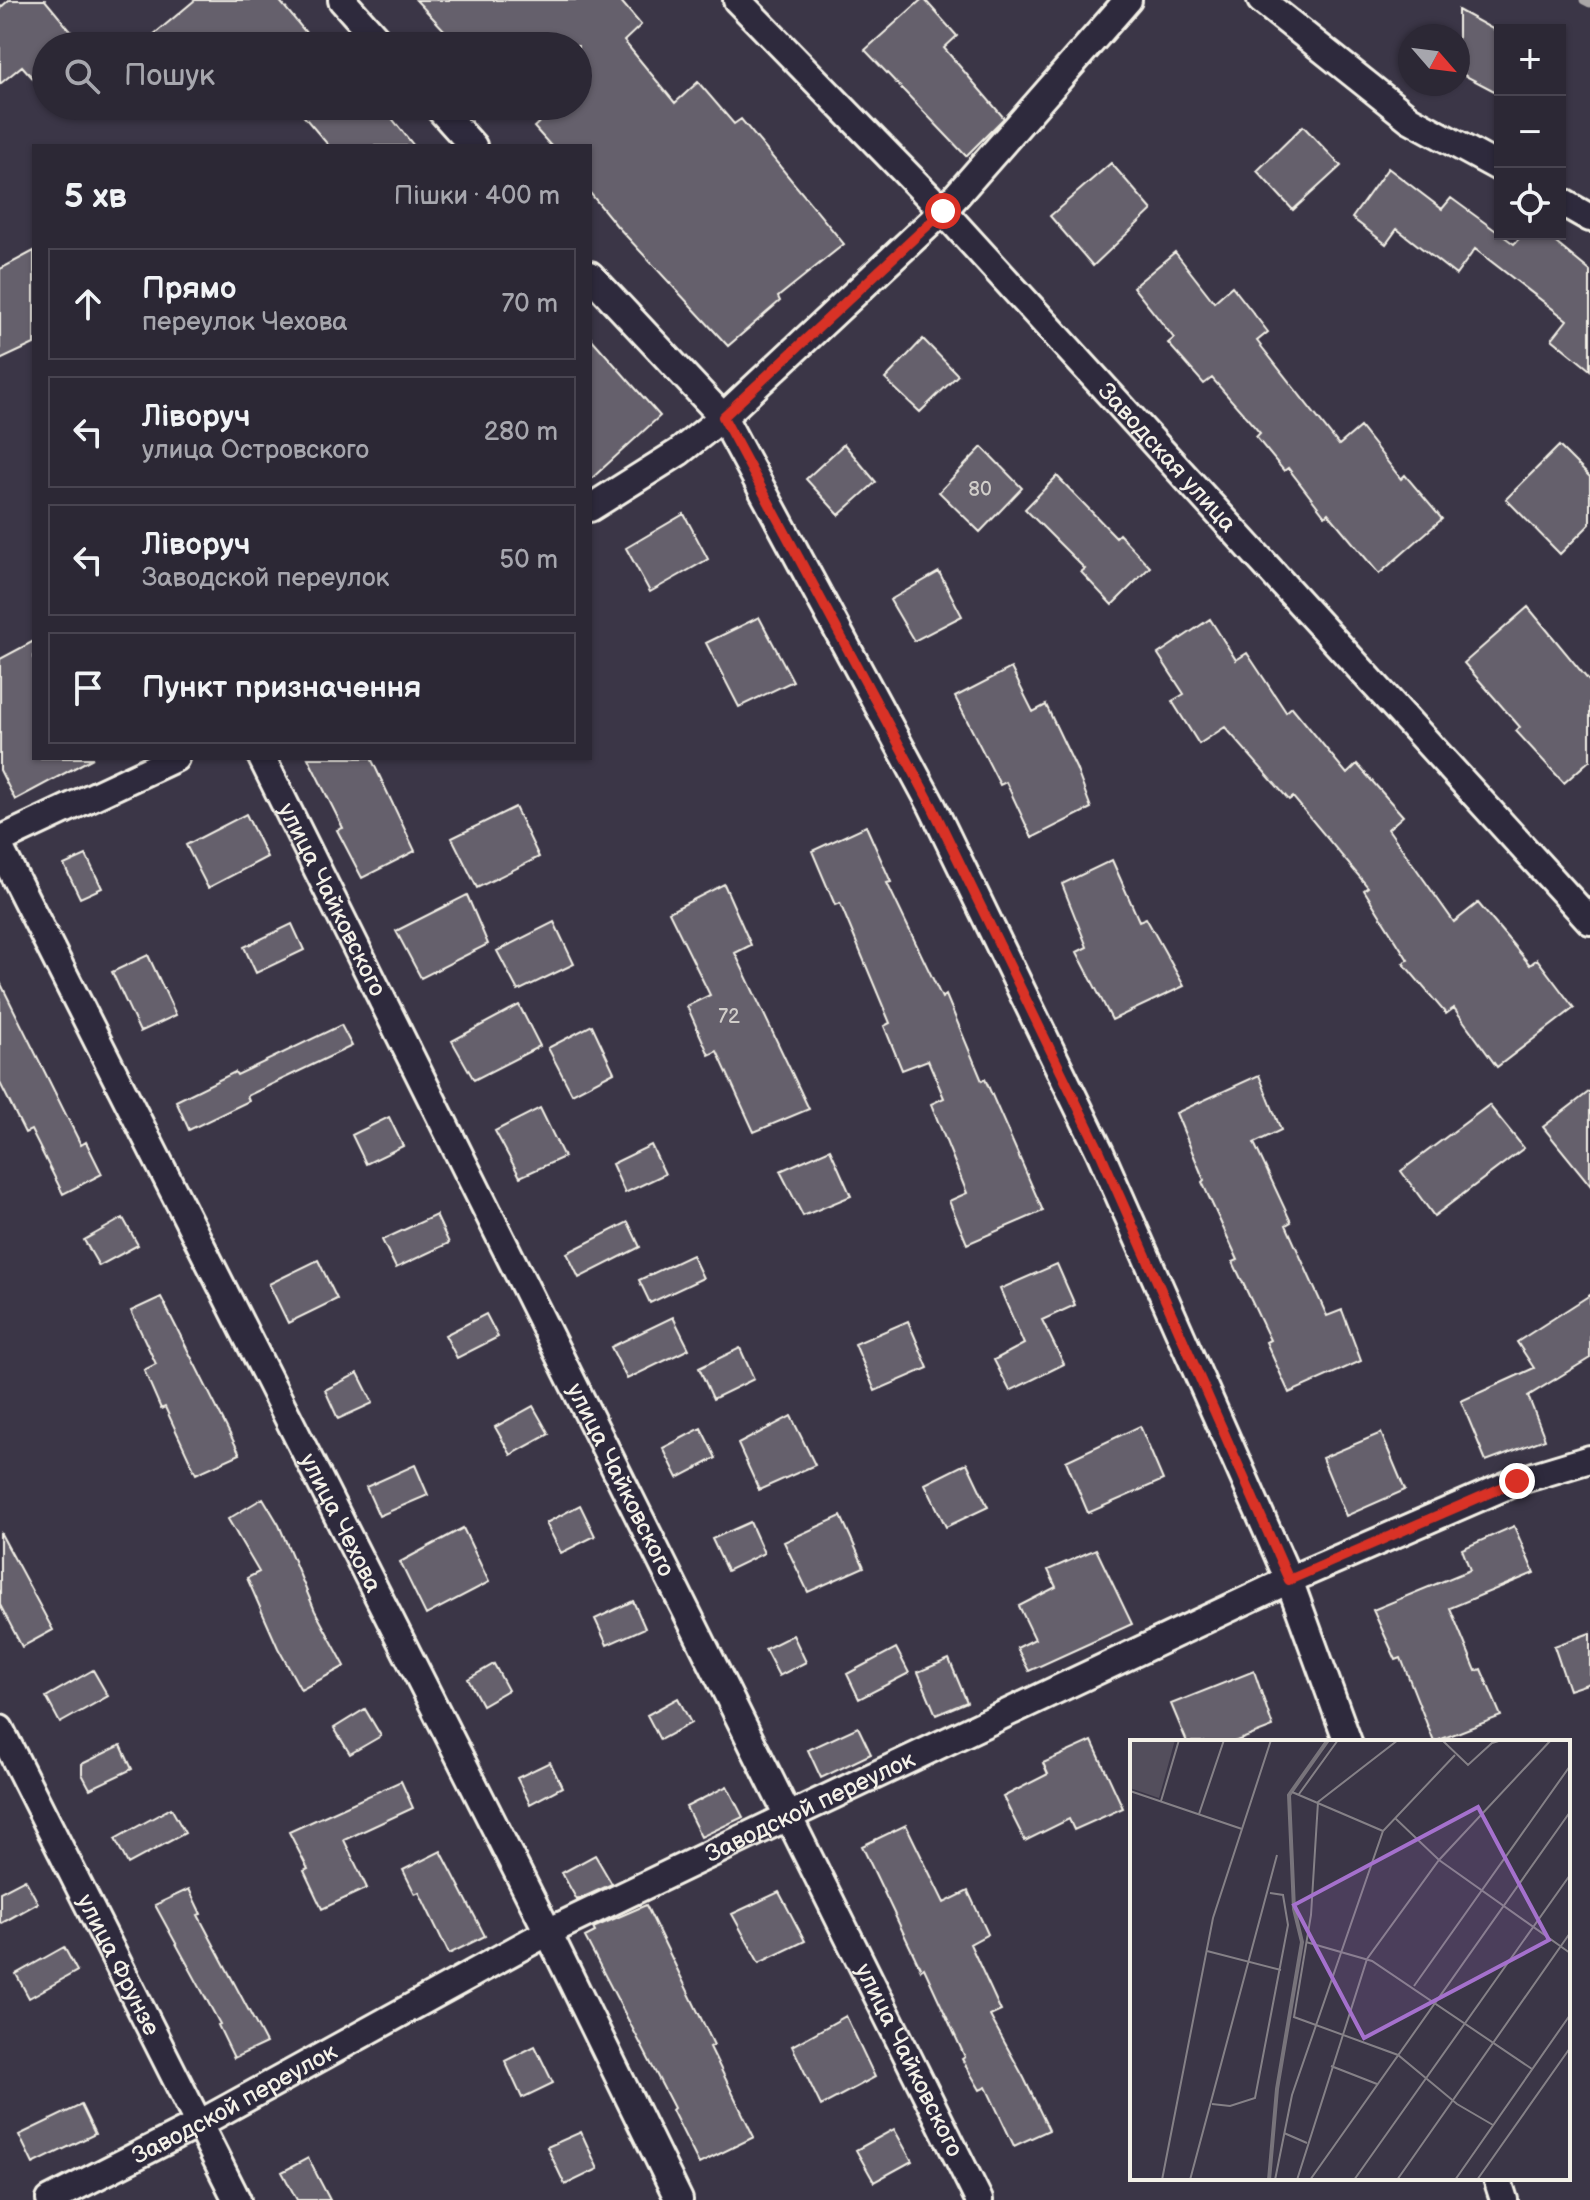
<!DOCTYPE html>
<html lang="uk">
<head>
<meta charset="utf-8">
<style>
	:root { --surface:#2c2835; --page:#383441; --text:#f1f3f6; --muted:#a6a6ad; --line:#484450 }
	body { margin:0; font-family:"Balsamiq Sans",sans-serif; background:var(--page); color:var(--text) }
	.controls { position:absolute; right:24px; top:24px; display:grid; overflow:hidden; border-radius:0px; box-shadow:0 2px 6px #0004 }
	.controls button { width:72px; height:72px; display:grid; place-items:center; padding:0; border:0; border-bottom:2px solid var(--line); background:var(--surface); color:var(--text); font:40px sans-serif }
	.compass { position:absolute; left:1398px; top:24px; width:72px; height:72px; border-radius:50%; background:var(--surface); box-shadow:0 2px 6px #0004; rotate:118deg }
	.stop { position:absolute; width:24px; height:24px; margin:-18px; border:6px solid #d93025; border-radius:50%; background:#fff }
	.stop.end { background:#d93025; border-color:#fff; box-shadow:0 2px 8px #0008 }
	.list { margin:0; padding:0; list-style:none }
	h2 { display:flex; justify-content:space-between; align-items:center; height:104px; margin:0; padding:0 32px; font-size:34px }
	h2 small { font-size:26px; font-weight:400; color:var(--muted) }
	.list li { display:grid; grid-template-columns:52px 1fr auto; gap:24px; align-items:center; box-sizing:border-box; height:112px; margin:0 16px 16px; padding:0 16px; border:2px solid var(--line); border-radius:0px }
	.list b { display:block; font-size:30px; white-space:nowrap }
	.list p { margin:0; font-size:26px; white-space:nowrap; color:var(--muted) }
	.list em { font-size:26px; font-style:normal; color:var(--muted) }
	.icon { flex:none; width:44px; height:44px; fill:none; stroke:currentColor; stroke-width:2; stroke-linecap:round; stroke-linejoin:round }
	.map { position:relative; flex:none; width:1590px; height:2200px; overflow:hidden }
	.search { position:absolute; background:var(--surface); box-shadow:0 2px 6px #0004; left:32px; top:32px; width:560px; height:88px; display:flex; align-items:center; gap:20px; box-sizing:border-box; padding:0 28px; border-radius:44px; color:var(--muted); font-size:30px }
	.panel { position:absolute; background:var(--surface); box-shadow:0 2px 6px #0004; left:32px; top:144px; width:560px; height:616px; border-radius:0px }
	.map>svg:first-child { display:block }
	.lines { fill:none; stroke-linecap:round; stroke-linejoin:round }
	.stream { stroke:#aaa6a7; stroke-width:9 }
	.building { fill:#65616c; stroke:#f4f1e8; stroke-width:2 }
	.minor-casing { stroke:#f4f1e8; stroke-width:32 }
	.minor { stroke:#2f2a3d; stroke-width:26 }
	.route { stroke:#d93025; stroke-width:10 }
	.labels { text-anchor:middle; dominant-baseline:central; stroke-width:6; stroke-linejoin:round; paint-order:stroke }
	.number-label { font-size:20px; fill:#d0cdc9 }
	.street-label { font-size:24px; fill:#f4f1e8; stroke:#2f2a3d }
	.inset-river { fill:none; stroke:#78747b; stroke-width:4 }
	.inset-road { fill:none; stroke:#858187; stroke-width:2 }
	.view { fill:#a571cd; fill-opacity:0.15; stroke:#a571cd; stroke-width:4 }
	.inset-edge { fill:none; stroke:#f4f1e8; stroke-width:4 }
</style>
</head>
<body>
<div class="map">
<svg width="1590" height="2200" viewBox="0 0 1590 2200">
	<rect width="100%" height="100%" fill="#3b3647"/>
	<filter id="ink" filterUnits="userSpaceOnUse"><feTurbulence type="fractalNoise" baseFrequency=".0125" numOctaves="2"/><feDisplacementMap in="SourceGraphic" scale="16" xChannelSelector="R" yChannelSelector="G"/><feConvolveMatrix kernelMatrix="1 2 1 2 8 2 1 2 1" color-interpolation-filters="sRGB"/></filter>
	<g filter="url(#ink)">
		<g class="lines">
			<path class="stream" d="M 1584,0 L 1590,3"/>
		</g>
		<path class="building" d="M 9,0 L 45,0 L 83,46 L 46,46 L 46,93 L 22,66 L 0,84 L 0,8 Z
			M 195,0 L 279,0 L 317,46 L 140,46 Z
			M 416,0 L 620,0 L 641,25 L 624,41 L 675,103 L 698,82 L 734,124 L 741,119 L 844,244 L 778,297 L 780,301 L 728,346 L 617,226 L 590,193 L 590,146 L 551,146 L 534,127 L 557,106 L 578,106 L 578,46 L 459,46 Z
			M 921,0 L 925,0 L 957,36 L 944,48 L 1004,118 L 966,156 L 865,50 Z
			M 1458,10 L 1500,33 L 1500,94 L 1458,72 Z
			M 295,106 L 382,106 L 414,146 L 329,146 Z
			M 1303,126 L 1341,166 L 1293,210 L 1257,171 Z
			M 1111,163 L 1152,210 L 1093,266 L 1050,216 Z
			M 1388,168 L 1442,209 L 1451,198 L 1514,244 L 1523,234 L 1545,234 L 1590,271 L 1590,370 L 1552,339 L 1567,320 L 1475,249 L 1456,275 L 1397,229 L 1386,244 L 1352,218 Z
			M 34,251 L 34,344 L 0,360 L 0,269 Z
			M 1175,252 L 1214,302 L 1232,286 L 1268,332 L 1257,341 L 1339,445 L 1360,427 L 1401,479 L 1405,475 L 1442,519 L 1379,574 L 1328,513 L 1325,516 L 1288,468 L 1284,471 L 1256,437 L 1260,433 L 1212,378 L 1204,384 L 1168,343 L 1174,338 L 1133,287 Z
			M 590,337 L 660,416 L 590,480 Z
			M 923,339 L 958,375 L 920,412 L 885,379 Z
			M 844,444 L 876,482 L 839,515 L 806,479 Z
			M 1559,446 L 1590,477 L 1590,524 L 1560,554 L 1506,499 Z
			M 982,447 L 1022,488 L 980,532 L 939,492 Z
			M 1057,476 L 1116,537 L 1119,534 L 1150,567 L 1112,605 L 1081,572 L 1085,569 L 1025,509 Z
			M 684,514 L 708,559 L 650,592 L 626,548 Z
			M 939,572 L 962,616 L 914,641 L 890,600 Z
			M 1528,607 L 1590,682 L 1590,760 L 1564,783 L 1516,731 L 1520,727 L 1464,663 Z
			M 759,617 L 793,681 L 739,707 L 706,643 Z
			M 1210,619 L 1236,660 L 1247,653 L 1286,712 L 1292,707 L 1347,774 L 1357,764 L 1403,816 L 1388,829 L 1454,922 L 1478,903 L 1530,965 L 1537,959 L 1574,1008 L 1497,1067 L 1454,1008 L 1446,1014 L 1403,963 L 1408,960 L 1364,890 L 1368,887 L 1293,797 L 1289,800 L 1225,727 L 1199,744 L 1172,701 L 1184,694 L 1158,654 Z
			M 34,641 L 34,758 L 93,758 L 15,800 L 0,770 L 0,659 Z
			M 1011,668 L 1033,712 L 1046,705 L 1076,768 L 1091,808 L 1032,838 L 1006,782 L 1000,785 L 955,697 Z
			M 308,758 L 371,758 L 415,851 L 362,878 L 337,830 L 343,828 Z
			M 515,807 L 539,857 L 477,888 L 452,838 Z
			M 246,814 L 267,857 L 208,888 L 186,845 Z
			M 866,826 L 891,882 L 887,883 L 942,998 L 946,995 L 982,1081 L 985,1079 L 1043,1211 L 967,1244 L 949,1201 L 967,1193 L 931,1104 L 944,1098 L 928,1060 L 902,1070 L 884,1026 L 890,1023 L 840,903 L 835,905 L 812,851 Z
			M 86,855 L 102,888 L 80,898 L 64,865 Z
			M 1112,860 L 1139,921 L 1146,918 L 1184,986 L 1112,1020 L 1077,952 L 1087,947 L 1062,884 Z
			M 724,884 L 751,945 L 735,953 L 809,1109 L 754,1132 L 717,1051 L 709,1055 L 687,1006 L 710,995 L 669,912 Z
			M 467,895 L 488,944 L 421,978 L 396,931 Z
			M 554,922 L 574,964 L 518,991 L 497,951 Z
			M 292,924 L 304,950 L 256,973 L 244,947 Z
			M 148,955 L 176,1015 L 140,1032 L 112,972 Z
			M 0,982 L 81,1145 L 86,1142 L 102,1174 L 63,1194 L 31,1130 L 25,1133 L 0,1083 Z
			M 519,1005 L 540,1046 L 474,1080 L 452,1041 Z
			M 341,1025 L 352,1046 L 247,1096 L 249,1101 L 189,1130 L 176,1101 L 235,1072 L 237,1075 Z
			M 592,1025 L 614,1072 L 572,1094 L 548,1048 Z
			M 1259,1075 L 1281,1130 L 1254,1143 L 1291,1222 L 1286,1225 L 1327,1316 L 1342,1310 L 1361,1361 L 1289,1393 L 1266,1342 L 1270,1340 L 1233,1262 L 1238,1260 L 1202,1182 L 1204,1180 L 1176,1113 Z
			M 1590,1091 L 1590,1185 L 1543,1127 Z
			M 1489,1105 L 1524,1148 L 1434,1216 L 1401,1171 Z
			M 540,1108 L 564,1157 L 520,1177 L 495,1131 Z
			M 389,1117 L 403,1146 L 366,1164 L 352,1135 Z
			M 651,1145 L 665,1174 L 625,1193 L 612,1164 Z
			M 830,1149 L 851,1196 L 803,1216 L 780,1171 Z
			M 436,1215 L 449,1243 L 396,1268 L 382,1240 Z
			M 123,1218 L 138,1245 L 99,1266 L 84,1240 Z
			M 628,1222 L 640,1247 L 579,1278 L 567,1253 Z
			M 692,1255 L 703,1278 L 650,1303 L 639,1280 Z
			M 318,1260 L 337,1299 L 288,1323 L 269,1284 Z
			M 1057,1264 L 1075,1305 L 1042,1320 L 1064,1364 L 1010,1391 L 994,1360 L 1024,1344 L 1000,1289 Z
			M 1590,1295 L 1590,1358 L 1528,1396 L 1545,1439 L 1486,1461 L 1461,1401 L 1534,1368 L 1517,1342 Z
			M 161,1297 L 240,1454 L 196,1474 L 165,1407 L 161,1409 L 144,1370 L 156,1364 L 131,1311 Z
			M 486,1314 L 498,1337 L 457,1358 L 445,1335 Z
			M 673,1317 L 689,1349 L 627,1379 L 611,1347 Z
			M 908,1321 L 928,1368 L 875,1391 L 855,1344 Z
			M 740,1348 L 754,1379 L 713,1399 L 699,1368 Z
			M 358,1373 L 373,1403 L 338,1419 L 325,1390 Z
			M 533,1406 L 549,1434 L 511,1455 L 495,1427 Z
			M 791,1416 L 815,1465 L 759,1490 L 738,1444 Z
			M 1140,1426 L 1163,1480 L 1088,1513 L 1066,1461 Z
			M 701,1428 L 716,1458 L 678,1478 L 663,1448 Z
			M 1381,1433 L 1405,1490 L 1346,1516 L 1322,1458 Z
			M 967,1463 L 988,1507 L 946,1527 L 925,1484 Z
			M 415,1465 L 428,1495 L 379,1516 L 366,1487 Z
			M 263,1498 L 279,1525 L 315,1611 L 345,1666 L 301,1690 L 278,1648 L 247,1578 L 259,1572 L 228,1519 Z
			M 580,1505 L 595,1536 L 561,1553 L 546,1523 Z
			M 841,1516 L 864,1567 L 808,1592 L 784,1542 Z
			M 750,1522 L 764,1553 L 727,1571 L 712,1539 Z
			M 1514,1526 L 1534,1573 L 1450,1608 L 1476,1671 L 1481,1669 L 1501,1716 L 1434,1742 L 1401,1658 L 1396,1660 L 1373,1610 L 1470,1570 L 1462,1549 Z
			M 463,1528 L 489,1582 L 426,1615 L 400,1562 Z
			M 0,1532 L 53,1630 L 22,1647 L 0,1605 Z
			M 1096,1549 L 1132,1624 L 1029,1671 L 1017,1648 L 1035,1639 L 1019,1606 L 1056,1587 L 1048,1570 Z
			M 633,1601 L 645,1628 L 607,1645 L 595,1619 Z
			M 1590,1633 L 1590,1683 L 1569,1690 L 1554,1646 Z
			M 793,1635 L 806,1662 L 779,1676 L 765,1649 Z
			M 896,1648 L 909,1673 L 859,1699 L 847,1674 Z
			M 949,1659 L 967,1702 L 936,1715 L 918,1672 Z
			M 494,1664 L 508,1690 L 482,1705 L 468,1679 Z
			M 93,1670 L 108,1696 L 60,1723 L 46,1697 Z
			M 1254,1671 L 1273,1727 L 1234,1742 L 1187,1742 L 1171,1704 Z
			M 678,1698 L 691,1723 L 660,1740 L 647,1715 Z
			M 365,1709 L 381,1736 L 350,1754 L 334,1728 Z
			M 858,1727 L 871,1754 L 821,1778 L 808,1750 Z
			M 1092,1741 L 1123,1808 L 1074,1830 L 1069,1819 L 1025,1841 L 1003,1797 L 1048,1774 L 1043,1763 Z
			M 121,1745 L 132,1769 L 90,1789 L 82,1774 L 82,1764 Z
			M 550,1762 L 562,1787 L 530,1804 L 517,1778 Z
			M 401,1781 L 413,1808 L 344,1840 L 367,1888 L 322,1909 L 304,1871 L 308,1869 L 289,1832 Z
			M 727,1786 L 743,1817 L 701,1837 L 686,1807 Z
			M 171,1808 L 185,1833 L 128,1864 L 115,1839 Z
			M 906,1825 L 944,1903 L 968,1891 L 988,1934 L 970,1944 L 1001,2011 L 990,2016 L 1024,2078 L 1049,2130 L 1014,2146 L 986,2087 L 980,2090 L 962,2059 L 965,2057 L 924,1968 L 921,1970 L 862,1846 Z
			M 441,1851 L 485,1936 L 449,1954 L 419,1892 L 415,1894 L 403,1870 Z
			M 595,1855 L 612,1884 L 577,1900 L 562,1873 Z
			M 25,1879 L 38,1903 L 0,1924 L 0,1892 Z
			M 189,1889 L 201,1914 L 198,1915 L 266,2043 L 234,2058 L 218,2025 L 220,2024 L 155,1905 Z
			M 779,1892 L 805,1941 L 759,1963 L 732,1914 Z
			M 646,1905 L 714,2045 L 710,2047 L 754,2137 L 699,2164 L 672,2110 L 674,2108 L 585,1937 L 595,1932 L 593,1928 Z
			M 64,1947 L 77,1971 L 29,1998 L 16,1974 Z
			M 846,2016 L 875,2077 L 821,2106 L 792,2046 Z
			M 535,2046 L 553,2083 L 522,2098 L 505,2061 Z
			M 81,2105 L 95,2134 L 33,2164 L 19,2135 Z
			M 894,2129 L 912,2161 L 874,2182 L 856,2150 Z
			M 581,2132 L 598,2169 L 565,2185 L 547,2147 Z
			M 308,2158 L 330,2200 L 297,2200 L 282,2172 Z"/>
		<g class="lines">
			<defs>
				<g id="minor">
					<path d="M 342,0 L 383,46"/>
					<path id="s1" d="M 737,0 L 943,211 L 1590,921"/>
					<path d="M 1261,0 L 1410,119 L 1500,168"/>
					<path d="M 437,106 L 473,146"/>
					<path d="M 1560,201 L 1590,218"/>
					<path d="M 590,275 L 723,417 L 932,806 L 1100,1152 L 1289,1580 L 1348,1742"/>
					<path d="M 590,508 L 679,452 L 723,417 L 943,211 L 1128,0"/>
					<path id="s2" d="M 262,758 L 979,2200"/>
					<path d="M 0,840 L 175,758"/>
					<path id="s3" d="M 0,848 L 548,1932 L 679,2200"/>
					<path id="s4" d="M 0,1729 L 237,2200"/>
					<path d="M 1497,2178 L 1504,2200"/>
					<path id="s5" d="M 50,2200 L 199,2124 L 548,1932 L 789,1816 L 1289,1580 L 1517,1481 L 1590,1459"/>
				</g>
			</defs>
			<use href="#minor" class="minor-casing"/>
			<use href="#minor" class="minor"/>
		</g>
	</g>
	<g class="lines" filter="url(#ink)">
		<path class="route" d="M 943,211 L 723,417 L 932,806 L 1100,1152 L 1289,1580 L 1517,1481"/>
	</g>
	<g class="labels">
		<g class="number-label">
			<text x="980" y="490">80</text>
			<text x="729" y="1017">72</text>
		</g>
		<g class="street-label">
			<text stroke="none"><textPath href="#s1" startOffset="628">Заводская улица</textPath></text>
			<text stroke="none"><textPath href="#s2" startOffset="158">улица Чайковского</textPath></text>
			<text stroke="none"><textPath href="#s2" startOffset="806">улица Чайковского</textPath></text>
			<text stroke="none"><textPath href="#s3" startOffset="756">улица Чехова</textPath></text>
			<text stroke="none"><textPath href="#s5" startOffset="856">Заводской переулок</textPath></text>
			<text stroke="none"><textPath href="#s4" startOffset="264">улица Фрунзе</textPath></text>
			<text stroke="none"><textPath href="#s2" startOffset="1454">улица Чайковского</textPath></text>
			<text stroke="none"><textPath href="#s5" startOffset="208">Заводской переулок</textPath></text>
		</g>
	</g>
	<g transform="translate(1130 1740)">
		<rect width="440" height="440" fill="#3b3647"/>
		<path d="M 0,0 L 45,0 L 29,58 L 0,48 Z" fill="#534e5c"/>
		<path class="inset-river" d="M 139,440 L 147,349 L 172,202 L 164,169 L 159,55 L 198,0"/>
		<path class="inset-road" d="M 268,0 L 188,62 L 181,175 L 164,277 L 268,315 L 327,364 L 363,385M 312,0 L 338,25 L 362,3 L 372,0M 0,51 L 112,89M 162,52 L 253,91M 169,54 L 208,0M 31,61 L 49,0M 69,74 L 94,0M 265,78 L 309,120 L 440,213M 176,202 L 242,221 L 402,329M 77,211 L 151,230M 284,246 L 440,26M 201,326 L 247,344M 82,364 L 100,366 L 125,358 L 158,185 L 153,155 L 140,153M 154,393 L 177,403M 32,440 L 83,178 L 141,0M 60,440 L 147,115M 145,440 L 162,355 L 253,91 L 325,15M 167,440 L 237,219 L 309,120 L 421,0M 180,440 L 440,72M 224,440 L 440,135M 267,440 L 440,193M 325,440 L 440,275M 347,440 L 440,308"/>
		<path class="view" d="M 348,67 L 419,200 L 234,298 L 164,165 Z"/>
		<rect width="440" height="440" class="inset-edge"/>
	</g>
</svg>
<div class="controls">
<button>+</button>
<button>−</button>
<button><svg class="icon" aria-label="locate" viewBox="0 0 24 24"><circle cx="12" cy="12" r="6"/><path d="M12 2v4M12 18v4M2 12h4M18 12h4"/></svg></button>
</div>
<svg class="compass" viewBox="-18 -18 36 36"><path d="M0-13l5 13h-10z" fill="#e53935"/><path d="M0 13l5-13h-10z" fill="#a6a6ad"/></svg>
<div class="stop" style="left:943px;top:211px"></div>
<div class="stop end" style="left:1517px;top:1481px"></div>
<div class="search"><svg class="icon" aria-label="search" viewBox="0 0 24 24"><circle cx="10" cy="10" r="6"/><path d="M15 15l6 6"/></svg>Пошук</div>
<section class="panel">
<h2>5 хв<small>Пішки · 400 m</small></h2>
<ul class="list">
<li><svg class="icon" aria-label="ahead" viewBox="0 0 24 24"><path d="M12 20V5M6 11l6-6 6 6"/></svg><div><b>Прямо</b><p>переулок Чехова</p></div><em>70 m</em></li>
<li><svg class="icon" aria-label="left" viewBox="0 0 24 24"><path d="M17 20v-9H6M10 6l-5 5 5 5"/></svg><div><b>Ліворуч</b><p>улица Островского</p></div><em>280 m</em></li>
<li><svg class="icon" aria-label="left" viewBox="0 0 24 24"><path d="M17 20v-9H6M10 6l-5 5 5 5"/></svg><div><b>Ліворуч</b><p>Заводской переулок</p></div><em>50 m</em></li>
<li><svg class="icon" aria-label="arrive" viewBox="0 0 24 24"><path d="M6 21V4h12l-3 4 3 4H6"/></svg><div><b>Пункт призначення</b></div></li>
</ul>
</section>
</div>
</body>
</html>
